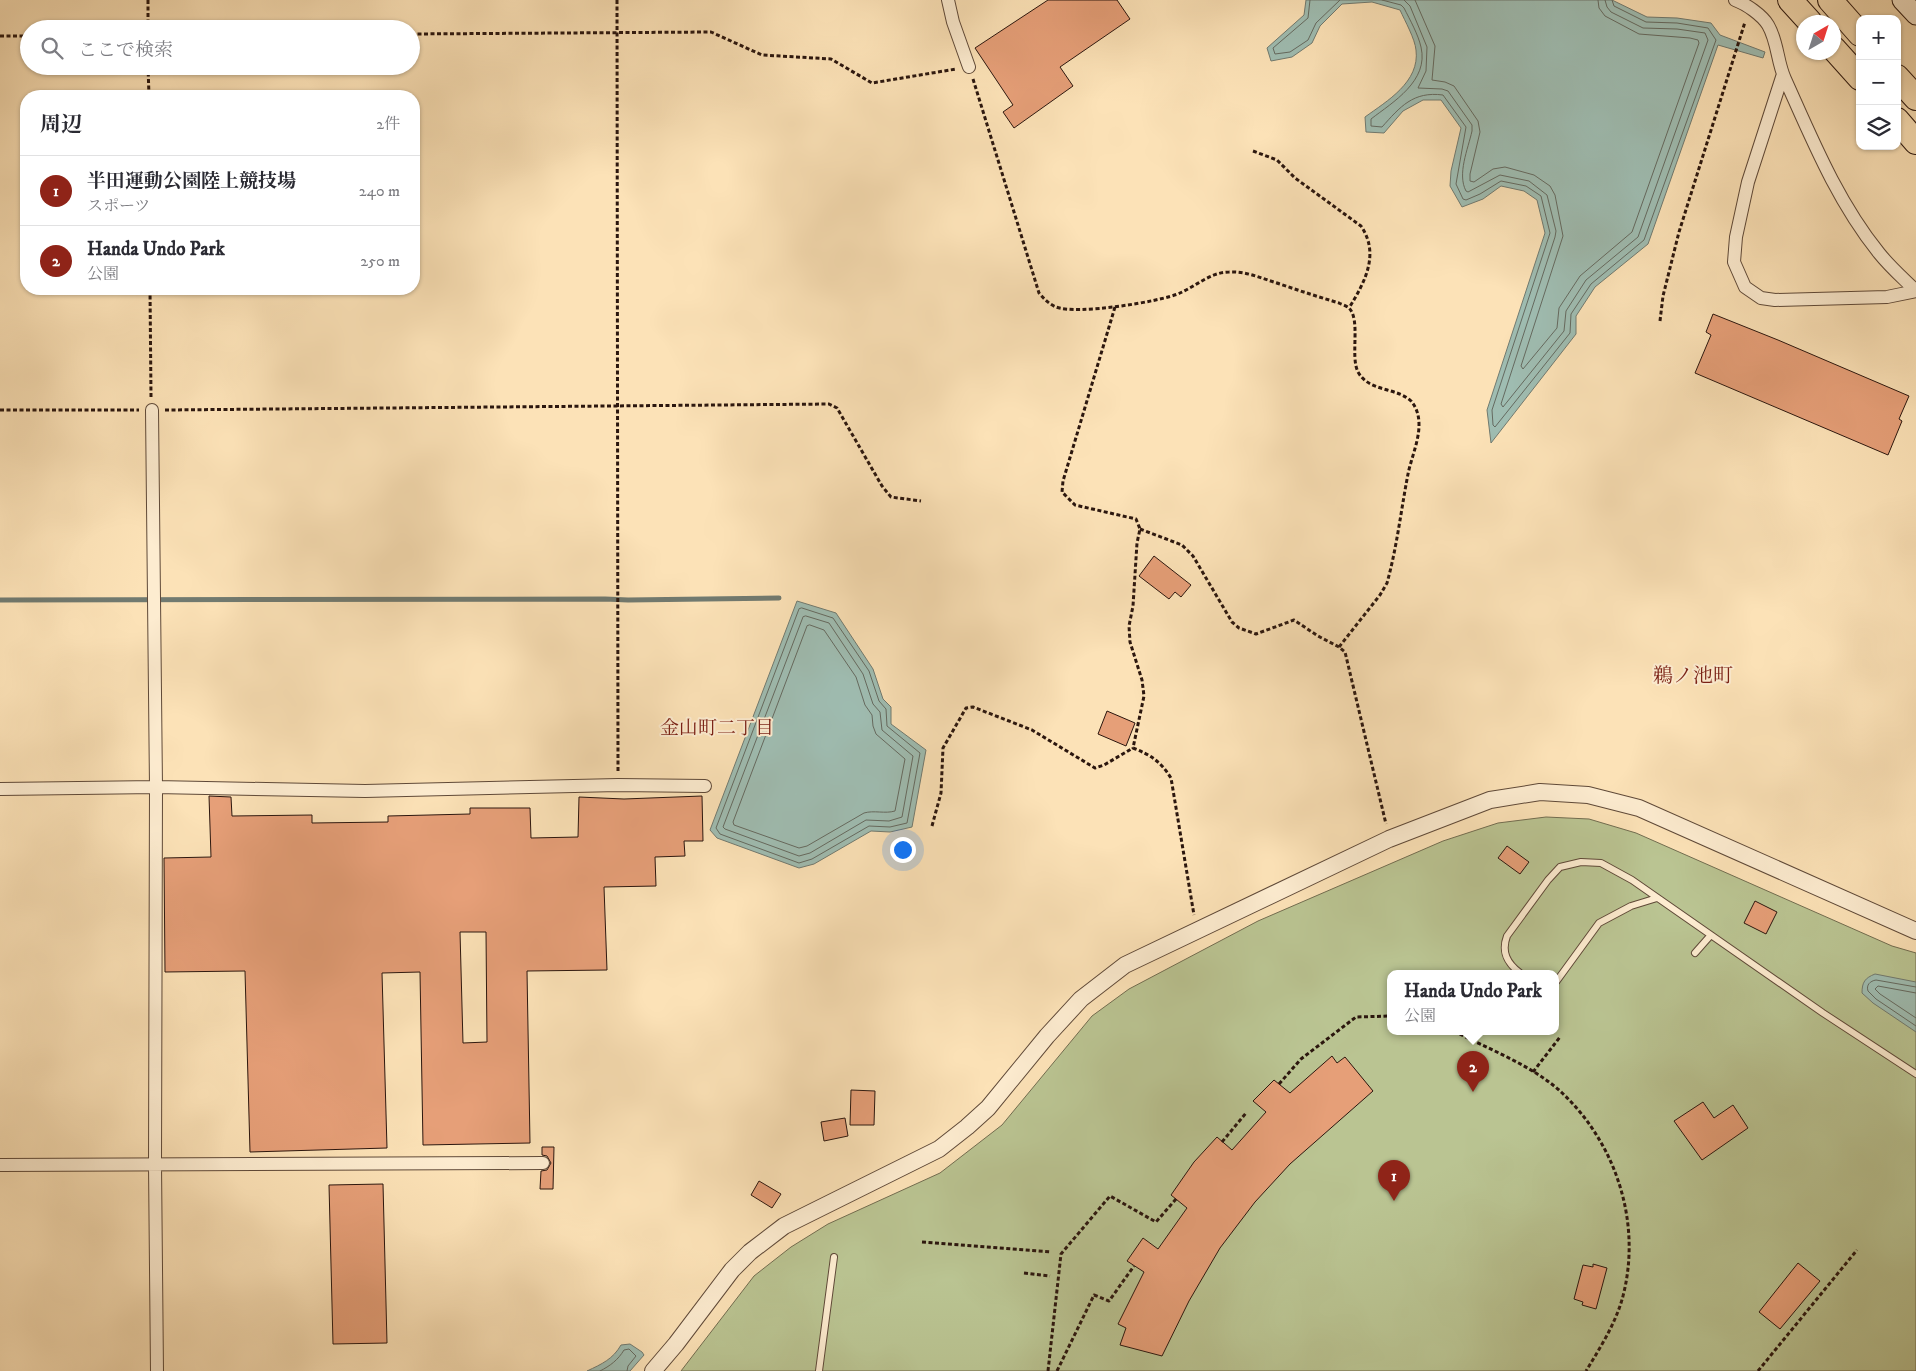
<!DOCTYPE html>
<html lang="ja">
<head>
<meta charset="utf-8">
<style>
	:root { --surface:#fff; --page:#f7f7f7; --text:#2b2b33; --muted:#7c7c81; --line:#e1e1e2; --accent:#8f2418 }
	body { margin:0; font-family:"IM FELL DW Pica","Noto Serif JP",serif; background:var(--page); color:var(--text) }
	.controls { position:absolute; right:15px; top:15px; display:grid; overflow:hidden; border-radius:10px; box-shadow:0 1px 4px #0004 }
	.controls button { width:45px; height:45px; display:grid; place-items:center; padding:0; border:0; border-bottom:1px solid var(--line); background:var(--surface); color:var(--text); font:25px sans-serif }
	.compass { position:absolute; left:1796px; top:15px; width:45px; height:45px; border-radius:50%; background:var(--surface); box-shadow:0 1px 4px #0004; rotate:39deg }
	.you { position:absolute; left:902px; top:849px; width:18px; height:18px; margin:-12px; border:4px solid #fff; border-radius:50%; background:#1a73e8; box-shadow:0 0 0 8px #1a73e833 }
	.badge { display:grid; place-items:center; width:32px; height:32px; border-radius:50%; background:var(--accent); color:#fff; font-size:16px; font-weight:700 }
	.pin { position:absolute; translate:-50% -41px; filter:drop-shadow(0 1px 2px #0008) }
	.pin::after { content:''; position:absolute; top:26px; width:18px; height:15px; background:inherit; clip-path:polygon(0 0,100% 0,50% 100%) }
	.popup { position:absolute; left:1387px; top:970px; width:172px; height:65px; box-sizing:border-box; display:grid; place-content:center; border-radius:10px; background:var(--surface); filter:drop-shadow(0 1px 4px #0005); font-size:16px; white-space:nowrap; color:var(--muted) }
	.popup b { font-size:19px; color:var(--text) }
	.popup::after { content:''; position:absolute; left:50%; top:100%; margin-left:-10px; border:10px solid transparent; border-top-color:var(--surface) }
	.list { margin:0; padding:0; list-style:none }
	h2 { display:flex; justify-content:space-between; align-items:center; height:65px; margin:0; padding:0 20px; font-size:21px }
	h2 small { font-size:16px; font-weight:400; color:var(--muted) }
	.list li { display:grid; grid-template-columns:32px 1fr auto; gap:15px; align-items:center; box-sizing:border-box; height:70px; padding:0 20px; border-top:1px solid var(--line) }
	.list b { display:block; font-size:19px; white-space:nowrap }
	.list p { margin:0; font-size:16px; white-space:nowrap; color:var(--muted) }
	.list em { font-size:16px; font-style:normal; color:var(--muted) }
	.icon { flex:none; width:28px; height:28px; fill:none; stroke:currentColor; stroke-width:2; stroke-linecap:round; stroke-linejoin:round }
	.map { position:relative; flex:none; width:1916px; height:1371px; overflow:hidden }
	.search { position:absolute; background:var(--surface); box-shadow:0 1px 4px #0004; left:20px; top:20px; width:400px; height:55px; display:flex; align-items:center; gap:12px; box-sizing:border-box; padding:0 18px; border-radius:28px; color:var(--muted); font-size:19px }
	.panel { position:absolute; background:var(--surface); box-shadow:0 1px 4px #0004; left:20px; top:90px; width:400px; height:205px; border-radius:20px }
	.map>svg:first-child { display:block }
	.green { fill:#bac492; stroke:#726d50; fill-rule:evenodd }
	.water { fill:#9fbdb2; stroke:#717a70 }
	.lines { fill:none; stroke-linecap:round; stroke-linejoin:round }
	.shore { stroke:#656a60; stroke-width:1 }
	.stream { stroke:#717a70; stroke-width:5 }
	.building { fill:#e69f78; stroke:#2b160e; fill-rule:evenodd }
	.service-casing { stroke:#5f4938; stroke-width:8 }
	.minor-casing { stroke:#5f4938; stroke-width:14 }
	.tertiary-casing { stroke:#5f4938; stroke-width:18 }
	.secondary-casing { stroke:#2b160e; stroke-width:21 }
	.motorway-casing { stroke:#2b160e; stroke-width:26 }
	.path { stroke:#2b160e; stroke-width:3; stroke-dasharray:4 2.5; stroke-linecap:butt }
	.service { stroke:#fdecd0; stroke-width:6 }
	.minor { stroke:#fdecd0; stroke-width:12 }
	.tertiary { stroke:#fdecd0; stroke-width:16 }
	.secondary { stroke:#fdecd0; stroke-width:19 }
	.motorway { stroke:#fce2b7; stroke-width:24 }
	.labels { text-anchor:middle; dominant-baseline:central; stroke-width:4; stroke-linejoin:round; paint-order:stroke }
	.neighbourhood-label { font-size:19px; fill:#7a1f14; stroke:#fdecd0 }
	.quarter-label { font-size:20px; fill:#7a1f14; stroke:#fdecd0 }
</style>
</head>
<body>
<div class="map">
<svg width="1916" height="1371" viewBox="0 0 1916 1371">
	<rect width="100%" height="100%" fill="#fce2b7"/>
	<filter id="stains"><feTurbulence type="fractalNoise" baseFrequency=".004" numOctaves="4"/><feColorMatrix values="0 0 0 0 .2 0 0 0 0 .09 0 0 0 0 .02 0 0 0 .5 -.17"/></filter>
	<radialGradient id="worn" r=".72"><stop offset=".6" stop-color="#630" stop-opacity="0"/><stop offset="1" stop-color="#630" stop-opacity=".3"/></radialGradient>
	<path class="green" d="M 1546,817 L 1589,819 L 1636,833 L 1892,946 L 1916,953 L 1916,1371 L 681,1371 L 754,1276 L 791,1247 L 828,1224 L 940,1173 L 1002,1125 L 1092,1016 L 1129,989 L 1258,921 L 1443,841 L 1498,823 ZM 1390,973 L 1556,973 L 1556,1031 L 1390,1031 Z"/>
	<path class="water" d="M 1306,0 L 1612,0 L 1647,17 L 1677,18 L 1711,23 L 1720,35 L 1765,52 L 1763,58 L 1718,45 L 1648,244 L 1595,287 L 1576,316 L 1576,334 L 1491,443 L 1487,410 L 1545,233 L 1537,200 L 1524,191 L 1501,186 L 1483,199 L 1462,207 L 1450,186 L 1451,171 L 1461,128 L 1441,100 L 1423,100 L 1403,111 L 1384,133 L 1366,132 L 1365,117 C 1387,101 1420,82 1416,50 C 1415,39 1405,21 1400,10 L 1372,2 L 1342,4 L 1320,26 L 1312,43 L 1292,57 L 1271,61 L 1267,48 L 1304,15 Z
		M 797,601 L 836,613 L 873,669 L 883,699 L 891,707 L 891,724 L 926,750 L 912,827 L 890,832 L 871,831 L 814,864 L 799,868 L 717,838 L 710,830 Z
		M 1875,974 L 1916,982 L 1916,1032 L 1873,1003 L 1862,993 C 1862,982 1865,978 1875,974 Z
		M 630,1344 L 642,1352 L 644,1355 L 630,1371 L 587,1371 C 602,1364 613,1359 621,1345 Z"/>
	<g class="lines">
		<path class="shore" d="M 1310,0 L 1308,18 L 1273,48 L 1275,54 L 1290,52 L 1308,40 L 1316,23 L 1340,0
			M 1382,0 L 1401,5 L 1404,8 C 1410,20 1418,34 1421,47 C 1429,81 1393,102 1371,119 L 1371,126 L 1382,127 C 1400,107 1413,91 1443,95 L 1466,127 L 1456,184 L 1463,199 L 1466,200 L 1480,194 L 1501,181 L 1526,186 L 1541,196 L 1550,233 L 1492,410 L 1493,425 L 1495,427 L 1570,333 L 1571,314 L 1591,284 L 1644,240 L 1716,40 L 1708,28 L 1677,23 L 1646,22 L 1614,6 L 1612,0
			M 1404,0 L 1410,6 L 1427,47 L 1426,71 L 1418,88 L 1442,89 L 1448,91 L 1472,125 L 1472,131 C 1468,149 1457,174 1466,191 L 1468,192 L 1500,175 L 1529,181 L 1547,195 L 1556,231 L 1555,237 L 1501,404 L 1503,407 L 1564,331 L 1566,311 L 1586,280 L 1638,237 L 1708,40 L 1705,33 L 1677,29 L 1643,28 L 1611,12 L 1607,7 L 1605,0
			M 1415,0 L 1435,46 L 1432,80 L 1445,82 L 1454,86 L 1478,121 L 1480,132 L 1470,174 L 1470,181 L 1474,182 L 1493,169 L 1505,167 L 1534,175 L 1550,186 L 1555,195 L 1563,236 L 1521,366 L 1523,369 L 1557,328 L 1559,308 L 1580,276 L 1632,232 L 1699,43 L 1698,40 L 1690,38 L 1639,34 L 1605,16 L 1599,8 L 1598,0
			M 802,608 L 833,618 L 869,671 L 879,701 L 886,709 L 887,726 L 920,753 L 907,823 L 890,827 L 869,826 L 812,859 L 799,863 L 720,834 L 716,828 L 799,609 Z
			M 806,616 L 829,623 L 863,674 L 873,704 L 880,712 L 882,730 L 913,756 L 902,817 L 889,821 L 866,820 L 810,853 L 799,856 L 725,829 L 723,827 L 803,617 Z
			M 810,625 L 824,630 L 856,677 L 865,705 L 872,715 L 873,726 L 876,734 L 905,759 L 895,811 C 885,814 874,810 864,813 L 807,846 L 799,848 L 734,825 L 733,822 L 807,626 Z
			M 1916,987 L 1876,980 C 1870,981 1866,985 1868,991 L 1876,999 L 1916,1026
			M 1916,993 L 1878,986 L 1875,989 L 1880,994 L 1916,1018
			M 600,1371 C 610,1366 618,1360 624,1350 L 629,1349 L 636,1356 L 628,1366 L 627,1371"/>
		<path class="stream" d="M 0,600 L 605,599 L 628,600 L 779,598"/>
	</g>
	<path class="building" d="M 1048,0 L 1117,0 L 1130,19 L 1060,67 L 1073,86 L 1014,128 L 1003,112 L 1013,105 L 975,48 Z
		M 1713,314 L 1778,340 L 1909,396 L 1899,419 L 1902,421 L 1888,455 L 1695,373 L 1711,335 L 1706,332 Z
		M 1154,556 L 1191,585 L 1181,597 L 1175,592 L 1169,599 L 1139,576 Z
		M 1107,711 L 1135,723 L 1126,746 L 1098,734 Z
		M 209,796 L 231,797 L 232,816 L 312,815 L 312,823 L 388,822 L 388,816 L 470,814 L 470,808 L 530,808 L 531,838 L 578,837 L 579,797 L 624,799 L 702,796 L 703,841 L 684,841 L 685,856 L 655,857 L 656,886 L 604,887 L 607,970 L 527,971 L 530,1143 L 423,1145 L 420,972 L 382,973 L 387,1148 L 250,1152 L 245,971 L 165,972 L 164,858 L 211,857 ZM 460,932 L 486,932 L 487,1042 L 463,1043 Z
		M 1507,846 L 1529,862 L 1520,874 L 1498,858 Z
		M 1755,901 L 1777,912 L 1766,934 L 1744,923 Z
		M 1332,1056 L 1337,1063 L 1345,1057 L 1373,1091 L 1290,1164 L 1255,1202 L 1220,1248 L 1189,1301 L 1162,1356 L 1120,1345 L 1126,1328 L 1118,1324 L 1144,1272 L 1127,1261 L 1143,1238 L 1158,1249 L 1187,1208 L 1171,1195 L 1194,1162 L 1217,1137 L 1232,1150 L 1266,1112 L 1253,1101 L 1274,1080 L 1290,1093 Z
		M 851,1090 L 875,1091 L 874,1125 L 850,1125 Z
		M 1703,1102 L 1714,1118 L 1733,1105 L 1748,1128 L 1702,1160 L 1674,1121 Z
		M 845,1118 L 848,1136 L 824,1141 L 821,1122 Z
		M 542,1147 L 554,1147 L 553,1189 L 540,1189 L 541,1171 L 547,1170 L 551,1163 L 547,1156 L 542,1155 Z
		M 759,1181 L 781,1194 L 772,1208 L 751,1195 Z
		M 383,1184 L 387,1343 L 333,1344 L 329,1185 Z
		M 1798,1263 L 1820,1281 L 1780,1329 L 1759,1312 Z
		M 1593,1264 L 1607,1268 L 1596,1309 L 1582,1305 L 1583,1302 L 1574,1299 L 1583,1265 L 1593,1267 Z"/>
	<g class="lines">
		<defs>
			<path id="service" d="M 1695,953 L 1710,936
				M 1520,973 C 1507,963 1501,952 1507,936 L 1548,880 L 1560,867 L 1581,862 L 1601,863 L 1632,880 L 1823,1013 L 1916,1074
				M 1556,982 L 1599,923 L 1631,906 L 1657,898
				M 819,1371 L 834,1257"/>
			<path id="minor" d="M 948,0 L 953,22 L 969,67
				M 1735,0 C 1746,4 1762,15 1768,25 C 1778,42 1777,62 1785,79 C 1812,139 1837,201 1879,253 C 1890,267 1904,279 1916,291
				M 1783,74 L 1748,182 L 1736,237 L 1734,262 L 1745,287 L 1761,298 L 1775,300 L 1887,297 L 1916,291
				M 152,410 L 156,787 L 155,1165 L 157,1371
				M 0,789 L 156,787 L 365,791 L 618,785 L 705,786
				M 0,1165 L 543,1163"/>
			<path id="tertiary" d="M 653,1371 L 676,1344 L 732,1270 L 750,1252 L 784,1226 L 939,1149 L 967,1127 L 988,1108 L 1047,1036 L 1081,999 L 1125,965 L 1389,839 L 1490,800 L 1540,792 L 1588,795 L 1639,808 L 1916,931"/>
			<path id="secondary" d="M 1902,0 L 1916,15"/>
			<path id="motorway" d="M 1790,0 L 1810,22
				M 1830,0 L 1860,34
				M 1834,49 L 1860,78
				M 1897,77 L 1916,98
				M 1897,120 L 1916,142"/>
		</defs>
		<use href="#service" class="service-casing"/>
		<use href="#minor" class="minor-casing"/>
		<use href="#tertiary" class="tertiary-casing"/>
		<use href="#secondary" class="secondary-casing"/>
		<use href="#motorway" class="motorway-casing"/>
		<path class="path" d="M 148,0 L 148,29
			M 617,0 L 618,772
			M 411,34 L 711,32 L 762,55 L 831,59 L 872,83 L 956,69
			M 0,36 L 29,36
			M 148,66 L 149,96
			M 973,79 L 1039,293 C 1044,299 1049,304 1056,307 C 1076,315 1160,302 1180,293 C 1196,286 1211,272 1229,272 C 1247,271 1263,279 1280,284 C 1300,291 1319,297 1339,303 C 1341,304 1347,306 1349,308 C 1361,320 1350,356 1358,372 C 1369,392 1396,387 1411,401 C 1417,408 1419,416 1419,425 C 1419,441 1411,459 1408,474 C 1401,510 1397,547 1387,583 L 1380,595 L 1339,647 L 1345,652 L 1386,824
			M 1253,151 L 1277,160 L 1295,178 L 1361,226 C 1380,254 1365,282 1349,308
			M 150,289 L 151,397
			M 1115,307 L 1063,481 L 1062,492 L 1075,505 L 1136,519 L 1140,529 L 1137,543 L 1133,606 L 1129,626 L 1130,642 L 1142,680 L 1144,696 L 1133,748 C 1151,755 1161,762 1171,778 L 1194,915
			M 1660,321 L 1663,296 L 1679,232 L 1745,22
			M 0,410 L 139,410
			M 165,410 L 829,404 L 837,408 L 882,486 L 891,497 L 921,501
			M 1140,529 L 1182,545 L 1193,556 L 1232,622 L 1239,628 L 1256,634 L 1294,620 L 1318,636 L 1339,647
			M 932,826 L 941,793 L 943,748 L 966,708 L 973,707 L 1032,730 L 1095,768 L 1104,765 L 1133,748
			M 1454,1031 C 1488,1049 1529,1064 1559,1090 C 1616,1142 1642,1222 1623,1296 C 1616,1323 1600,1348 1586,1371
			M 1533,1072 L 1560,1037
			M 1279,1084 L 1301,1059 L 1356,1017 L 1390,1016
			M 1222,1142 L 1246,1113
			M 922,1242 L 1051,1252
			M 1024,1273 L 1050,1276
			M 1048,1371 L 1061,1254 L 1110,1196 L 1156,1222 L 1176,1199
			M 1057,1371 L 1094,1295 L 1109,1301 L 1134,1266
			M 1758,1371 L 1857,1250"/>
		<use href="#service" class="service"/>
		<use href="#minor" class="minor"/>
		<use href="#tertiary" class="tertiary"/>
		<use href="#secondary" class="secondary"/>
		<use href="#motorway" class="motorway"/>
	</g>
	<g class="labels">
		<g class="neighbourhood-label">
			<text x="717" y="728">金山町二丁目</text>
		</g>
		<g class="quarter-label">
			<text x="1693" y="676">鵜ノ池町</text>
		</g>
	</g>
	<rect width="100%" height="100%" filter="url(#stains)"/>
	<rect width="100%" height="100%" fill="url(#worn)"/>
</svg>
<div class="controls">
<button>+</button>
<button>−</button>
<button><svg class="icon" aria-label="layers" viewBox="0 0 24 24"><path d="M12 4l9 5-9 5-9-5zM3 14l9 5 9-5"/></svg></button>
</div>
<svg class="compass" viewBox="-18 -18 36 36"><path d="M0-13l5 13h-10z" fill="#e53935"/><path d="M0 13l5-13h-10z" fill="#7c7c81"/></svg>
<div class="you"></div>
<div class="pin badge" style="left:1394px;top:1201px">1</div>
<div class="pin badge" style="left:1473px;top:1092px">2</div>
<div class="popup"><b>Handa Undo Park</b>公園</div>
<div class="search"><svg class="icon" aria-label="search" viewBox="0 0 24 24"><circle cx="10" cy="10" r="6"/><path d="M15 15l6 6"/></svg>ここで検索</div>
<section class="panel">
<h2>周辺<small>2件</small></h2>
<ul class="list">
<li><span class="badge">1</span><div><b>半田運動公園陸上競技場</b><p>スポーツ</p></div><em>240 m</em></li>
<li><span class="badge">2</span><div><b>Handa Undo Park</b><p>公園</p></div><em>250 m</em></li>
</ul>
</section>
</div>
</body>
</html>
